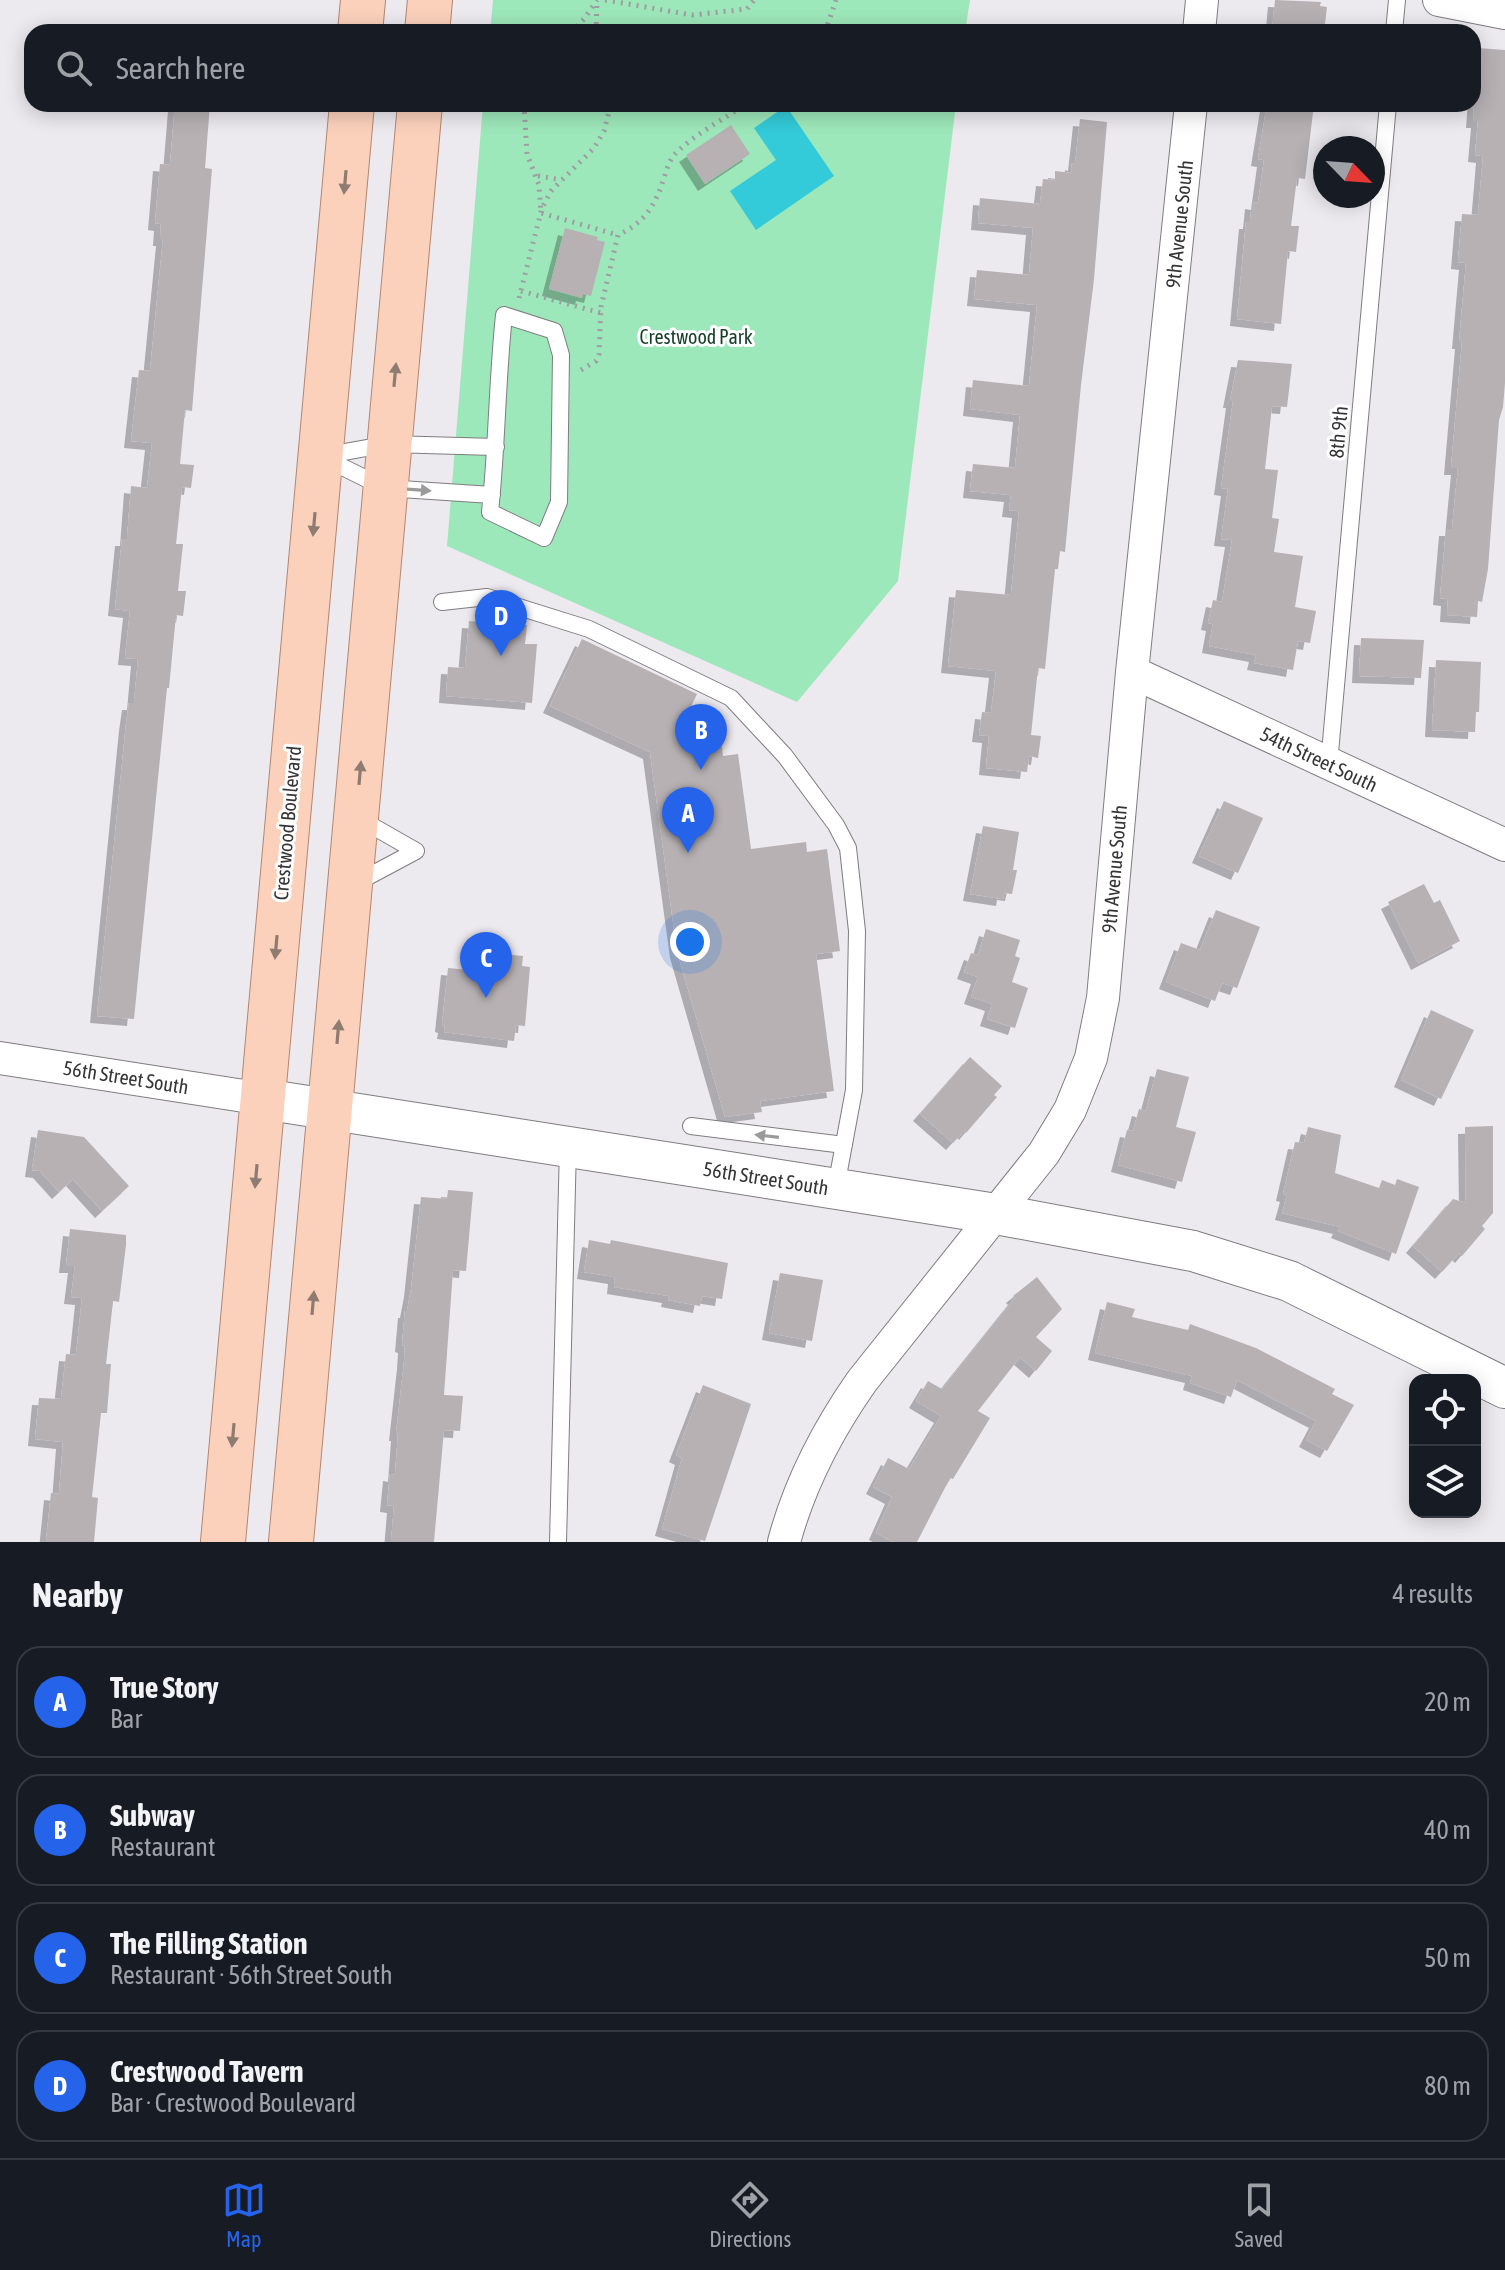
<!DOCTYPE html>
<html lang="en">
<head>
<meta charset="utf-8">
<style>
	:root { --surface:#171b24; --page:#242831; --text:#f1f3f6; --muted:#9ea1a6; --line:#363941; --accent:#2563eb }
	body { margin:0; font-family:"Asap Condensed",sans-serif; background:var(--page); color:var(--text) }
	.controls { position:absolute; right:24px; bottom:24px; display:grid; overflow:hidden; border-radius:16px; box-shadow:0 4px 20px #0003 }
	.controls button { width:72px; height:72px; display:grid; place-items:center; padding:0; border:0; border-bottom:2px solid var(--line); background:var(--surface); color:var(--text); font:40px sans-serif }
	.compass { position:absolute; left:1313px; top:136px; width:72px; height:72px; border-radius:50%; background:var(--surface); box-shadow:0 4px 20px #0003; rotate:115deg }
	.you { position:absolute; left:690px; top:942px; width:28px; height:28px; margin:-20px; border:6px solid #fff; border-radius:50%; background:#1a73e8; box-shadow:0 0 0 12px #1a73e833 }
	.badge { display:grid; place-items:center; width:52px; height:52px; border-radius:50%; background:var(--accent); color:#fff; font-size:26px; font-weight:700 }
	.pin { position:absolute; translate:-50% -66px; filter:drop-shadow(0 2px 4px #0008) }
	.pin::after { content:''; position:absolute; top:42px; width:28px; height:24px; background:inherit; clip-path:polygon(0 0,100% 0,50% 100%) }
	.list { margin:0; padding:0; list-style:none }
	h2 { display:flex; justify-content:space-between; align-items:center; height:104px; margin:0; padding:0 32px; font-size:34px }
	h2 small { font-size:26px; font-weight:400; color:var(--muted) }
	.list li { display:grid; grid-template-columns:52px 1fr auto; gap:24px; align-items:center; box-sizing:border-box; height:112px; margin:0 16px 16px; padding:0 16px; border:2px solid var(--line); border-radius:24px }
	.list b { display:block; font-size:30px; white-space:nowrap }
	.list p { margin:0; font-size:26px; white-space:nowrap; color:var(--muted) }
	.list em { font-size:26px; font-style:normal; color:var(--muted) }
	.icon { flex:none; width:44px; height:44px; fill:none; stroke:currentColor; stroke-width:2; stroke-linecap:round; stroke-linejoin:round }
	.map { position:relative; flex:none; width:1505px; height:1542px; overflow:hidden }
	.search { position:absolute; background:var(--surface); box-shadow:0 4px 20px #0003; left:24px; right:24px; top:24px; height:88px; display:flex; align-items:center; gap:20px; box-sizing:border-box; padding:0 28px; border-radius:24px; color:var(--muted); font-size:30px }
	.sheet { height:616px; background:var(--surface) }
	nav { display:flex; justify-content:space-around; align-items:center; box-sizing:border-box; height:112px; border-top:2px solid var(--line); background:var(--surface); font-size:22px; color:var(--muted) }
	nav a { display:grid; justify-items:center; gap:4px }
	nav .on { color:var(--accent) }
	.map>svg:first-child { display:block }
	.green { fill:#9de8ba }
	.water { fill:#33cad9 }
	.building { fill:#b7b1b4; filter:url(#shadow) }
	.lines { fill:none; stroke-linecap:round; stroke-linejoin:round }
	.service-casing { stroke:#7f7c81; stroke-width:18 }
	.minor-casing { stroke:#7f7c81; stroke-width:34 }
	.tertiary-casing { stroke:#7f7c81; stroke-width:42 }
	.primary-casing { stroke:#b48670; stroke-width:46 }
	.path { stroke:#9f9da1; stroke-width:5; stroke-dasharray:2 6; stroke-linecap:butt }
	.service { stroke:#fff; stroke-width:16 }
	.minor { stroke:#fff; stroke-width:32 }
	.tertiary { stroke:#fff; stroke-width:40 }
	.primary { stroke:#fbd1bc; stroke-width:44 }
	.oneway { fill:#8e7b72 }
	.oneway2 { fill:#9a9a9a }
	.labels { text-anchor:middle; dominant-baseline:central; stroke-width:6; stroke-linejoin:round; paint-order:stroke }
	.street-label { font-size:20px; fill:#353436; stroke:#fff }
	.park-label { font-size:20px; fill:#153e28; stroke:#fff }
</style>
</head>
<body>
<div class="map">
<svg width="1505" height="1542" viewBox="0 0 1505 1542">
	<defs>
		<filter id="shadow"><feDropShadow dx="-7" dy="7" stdDeviation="0" flood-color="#0004"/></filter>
	</defs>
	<rect width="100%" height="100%" fill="#ece9ef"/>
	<path class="green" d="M 493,0 L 970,0 L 965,32 L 490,32 Z
		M 483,104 L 956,104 L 898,581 L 797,702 L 447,546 Z"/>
	<path class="water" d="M 786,106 L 834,176 L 756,230 L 730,191 L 776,160 L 754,128 Z"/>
	<path class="building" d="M 1275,0 L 1321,2 L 1320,6 L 1327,7 L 1324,32 L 1272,32 Z
		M 1478,48 L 1505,50 L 1505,383 L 1503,407 L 1499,420 L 1488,569 L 1482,602 L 1478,601 L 1477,617 L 1447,615 L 1448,599 L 1440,598 L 1446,529 L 1452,529 L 1458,468 L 1451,468 L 1462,342 L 1459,342 L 1466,263 L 1458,262 L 1462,214 L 1478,215 L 1483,156 L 1475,155 L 1478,121 L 1473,121 Z
		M 175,104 L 210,104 L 205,168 L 212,169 L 192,411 L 185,410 L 180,464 L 194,465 L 191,488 L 182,487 L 176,544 L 183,544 L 178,591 L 186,591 L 183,616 L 176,615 L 169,688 L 167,688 L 134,1019 L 97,1016 L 126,724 L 129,703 L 134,703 L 138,659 L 125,658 L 130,611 L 115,609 L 122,539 L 127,539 L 131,486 L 147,488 L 152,443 L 131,441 L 139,370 L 150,371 L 163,239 L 160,239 L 161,224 L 155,223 L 160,164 L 170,165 Z
		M 1267,104 L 1314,104 L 1305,179 L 1297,178 L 1291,226 L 1299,226 L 1296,252 L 1288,251 L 1281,324 L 1237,319 L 1246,222 L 1250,222 L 1252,202 L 1258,203 L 1264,160 L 1258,159 Z
		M 1080,119 L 1107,122 L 1094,279 L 1081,385 L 1065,552 L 1060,551 L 1058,569 L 1055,569 L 1045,669 L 1038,668 L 1031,735 L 1041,736 L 1038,758 L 1029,756 L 1027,772 L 986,768 L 989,736 L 979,735 L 982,712 L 991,713 L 996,671 L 948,666 L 956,590 L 1011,595 L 1019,511 L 1009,510 L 1011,495 L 970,491 L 973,464 L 1015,468 L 1020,415 L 970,409 L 973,380 L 1029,386 L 1037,305 L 974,299 L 977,270 L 1029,275 L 1033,228 L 978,223 L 980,198 L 1040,204 L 1043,179 L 1055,180 L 1055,171 L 1071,173 L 1072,163 L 1075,164 Z
		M 731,125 L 750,154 L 705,184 L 686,155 Z
		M 565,228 L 598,237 L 597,240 L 605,242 L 591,296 L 583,294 L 582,298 L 549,289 Z
		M 1238,360 L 1292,364 L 1287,407 L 1272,406 L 1265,469 L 1278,470 L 1272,518 L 1279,519 L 1274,552 L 1303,556 L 1295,607 L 1316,611 L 1310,643 L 1298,641 L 1293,670 L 1254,663 L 1256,655 L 1209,646 L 1213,624 L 1208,623 L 1213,600 L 1222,602 L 1232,540 L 1221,539 L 1228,489 L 1221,488 L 1233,401 L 1230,401 Z
		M 469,621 L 527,625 L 525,644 L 537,644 L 532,703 L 446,696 L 448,667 L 465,668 Z
		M 1361,638 L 1424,640 L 1421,678 L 1359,676 Z
		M 582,639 L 697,694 L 678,734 L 720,729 L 723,756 L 738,754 L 751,849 L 806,842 L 807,852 L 827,849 L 840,951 L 816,954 L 834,1091 L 760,1101 L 762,1112 L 725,1117 L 677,951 L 650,752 L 550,706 Z
		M 1436,660 L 1481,662 L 1479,712 L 1476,712 L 1475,732 L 1432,730 Z
		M 1224,801 L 1263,818 L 1238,873 L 1199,856 Z
		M 983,826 L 1019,832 L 1013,870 L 1017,870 L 1012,894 L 1004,893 L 1003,899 L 970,894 Z
		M 1424,884 L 1434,903 L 1440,900 L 1460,941 L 1418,963 L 1388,902 Z
		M 1216,910 L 1260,927 L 1237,988 L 1222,983 L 1215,1001 L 1166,982 L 1181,943 L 1200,950 Z
		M 986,929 L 1020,940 L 1015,956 L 1020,958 L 1012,982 L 1028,988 L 1015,1028 L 987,1019 L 992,1004 L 971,997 L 978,977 L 964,972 L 971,953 L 978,955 Z
		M 481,952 L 523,956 L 522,966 L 530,967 L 525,1026 L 516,1025 L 514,1041 L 444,1032 L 445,1026 L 442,1025 L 448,968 L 480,971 Z
		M 1431,1010 L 1474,1030 L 1441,1099 L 1401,1080 Z
		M 970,1057 L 1002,1086 L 994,1095 L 997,1097 L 966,1133 L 964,1131 L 953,1143 L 920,1114 Z
		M 1157,1069 L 1189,1077 L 1176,1127 L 1196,1132 L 1182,1182 L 1118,1165 L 1127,1130 L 1133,1131 L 1139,1109 L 1146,1111 Z
		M 1493,1126 L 1493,1213 L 1482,1226 L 1485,1229 L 1462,1256 L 1459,1253 L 1442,1272 L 1413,1246 L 1453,1199 L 1466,1203 L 1465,1127 Z
		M 1308,1127 L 1341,1135 L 1335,1173 L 1379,1188 L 1382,1180 L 1395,1185 L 1397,1179 L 1419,1187 L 1396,1254 L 1338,1231 L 1340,1227 L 1282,1213 L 1287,1195 L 1283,1194 L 1295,1142 L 1304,1143 Z
		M 38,1130 L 84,1137 L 129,1186 L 102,1211 L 73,1179 L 59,1192 L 40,1171 L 32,1170 Z
		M 448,1190 L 473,1192 L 466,1271 L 453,1270 L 444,1395 L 463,1396 L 460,1431 L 444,1430 L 434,1542 L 391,1542 L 394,1506 L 387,1505 L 390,1474 L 395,1475 L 398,1434 L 396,1434 L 404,1362 L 405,1346 L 402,1345 L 405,1311 L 407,1311 L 411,1290 L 421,1197 L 447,1199 Z
		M 70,1229 L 126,1235 L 126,1245 L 119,1302 L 113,1301 L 106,1364 L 111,1364 L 107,1413 L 101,1413 L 92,1497 L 98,1498 L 94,1542 L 46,1542 L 51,1493 L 59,1494 L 63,1442 L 35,1439 L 39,1398 L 61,1399 L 66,1354 L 76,1355 L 82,1298 L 71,1297 L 75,1266 L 66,1266 Z
		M 589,1240 L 610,1244 L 611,1240 L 728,1263 L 722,1299 L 702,1296 L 700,1306 L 668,1300 L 669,1296 L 614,1287 L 615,1277 L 584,1272 Z
		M 780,1273 L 823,1280 L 812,1341 L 769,1333 Z
		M 1037,1277 L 1062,1309 L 1036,1337 L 1052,1351 L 1036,1371 L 1020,1357 L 978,1411 L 990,1418 L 953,1479 L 950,1478 L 917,1542 L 893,1542 L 876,1533 L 892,1497 L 873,1487 L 888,1458 L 909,1469 L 941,1416 L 916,1401 L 928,1381 L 942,1389 L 1015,1298 L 1013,1296 Z
		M 1107,1302 L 1135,1309 L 1132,1317 L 1188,1330 L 1190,1324 L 1256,1348 L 1335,1389 L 1332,1394 L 1354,1405 L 1327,1451 L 1306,1440 L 1316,1421 L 1237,1380 L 1231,1397 L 1190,1383 L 1192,1376 L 1095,1353 Z
		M 703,1385 L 751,1404 L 705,1541 L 662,1529 L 682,1458 L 676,1455 Z"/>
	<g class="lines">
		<defs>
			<path id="service" d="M 1394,32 L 1397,0
				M 504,315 L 554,331 L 561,355 L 559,502 L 544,538 L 490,512 C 497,447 497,381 504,315 Z
				M 322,456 L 389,444 L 496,447
				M 322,457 L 385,488 L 492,495
				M 442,602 L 487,597 L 589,629 L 731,698 L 785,756 L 836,825 L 848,848 L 857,931 L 854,1090 L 836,1187
				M 1329,764 L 1388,104
				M 356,883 L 416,851 L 360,819
				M 691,1126 L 844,1145
				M 558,1542 L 568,1147"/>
			<path id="minor" d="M 1439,0 L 1505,13
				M 1199,32 L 1202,0
				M 1132,672 L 1505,845
				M 0,1058 L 263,1099
				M 784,1542 C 800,1482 827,1431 862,1381 L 1044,1153 L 1070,1110 L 1091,1058 L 1103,998 L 1132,672 L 1191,104"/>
			<path id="tertiary" d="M 263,1099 L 996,1214 L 1193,1251 L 1289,1281 L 1505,1388"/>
			<path id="primary" d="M 360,32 L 363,0
				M 427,32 L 430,0
				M 223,1542 L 352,104
				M 291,1542 L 420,104"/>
		</defs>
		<use href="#service" class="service-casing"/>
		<use href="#minor" class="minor-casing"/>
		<use href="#tertiary" class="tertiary-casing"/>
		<use href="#primary" class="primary-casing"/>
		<path class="path" d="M 605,0 L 692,15 L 747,9 L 754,0
			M 571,32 L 584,19 L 597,0
			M 596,32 L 597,1
			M 825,32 L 836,0
			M 524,104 L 527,154 L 539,185 L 541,213 L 618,235
			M 538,176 L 562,180
			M 521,291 L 601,313
			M 519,298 L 542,208 L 551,191 L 594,148 L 604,131 L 611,104
			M 581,370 L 596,361 L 599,354 L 601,307 L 618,235 C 645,222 655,206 664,178 C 667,168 670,158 678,151 C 697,133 724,119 746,104"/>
		<use href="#service" class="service"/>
		<use href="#minor" class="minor"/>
		<use href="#tertiary" class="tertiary"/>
		<use href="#primary" class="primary"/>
	</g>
	<defs><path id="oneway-solid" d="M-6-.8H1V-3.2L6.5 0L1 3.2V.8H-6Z" transform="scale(2)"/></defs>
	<g class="oneway">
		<use href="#oneway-solid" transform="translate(345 182) rotate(95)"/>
		<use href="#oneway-solid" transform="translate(395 375) rotate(-85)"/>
		<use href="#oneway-solid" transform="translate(314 524) rotate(95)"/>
		<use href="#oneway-solid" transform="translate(360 773) rotate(-85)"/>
		<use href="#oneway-solid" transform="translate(276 947) rotate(95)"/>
		<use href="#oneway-solid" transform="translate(338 1032) rotate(-85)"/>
		<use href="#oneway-solid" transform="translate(256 1176) rotate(95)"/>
		<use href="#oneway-solid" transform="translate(313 1303) rotate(-85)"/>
		<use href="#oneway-solid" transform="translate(233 1435) rotate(95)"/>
	</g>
	<g class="oneway2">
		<use href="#oneway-solid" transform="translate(419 490) rotate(4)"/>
		<use href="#oneway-solid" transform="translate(767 1136) rotate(-173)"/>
	</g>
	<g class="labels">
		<g class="street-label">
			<text transform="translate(1179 224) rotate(-84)">9th Avenue South</text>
			<text transform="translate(1338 432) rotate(-85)">8th 9th</text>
			<text transform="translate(1319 759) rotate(25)">54th Street South</text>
			<text transform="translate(287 823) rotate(-85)">Crestwood Boulevard</text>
			<text transform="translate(1114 869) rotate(-85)">9th Avenue South</text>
			<text transform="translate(126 1077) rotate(9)">56th Street South</text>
			<text transform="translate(766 1178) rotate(9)">56th Street South</text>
		</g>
		<g class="park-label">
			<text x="696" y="336">Crestwood Park</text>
		</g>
	</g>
</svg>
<div class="controls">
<button><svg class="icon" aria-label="locate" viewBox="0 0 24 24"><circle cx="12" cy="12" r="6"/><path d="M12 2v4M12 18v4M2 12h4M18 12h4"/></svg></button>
<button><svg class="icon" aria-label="layers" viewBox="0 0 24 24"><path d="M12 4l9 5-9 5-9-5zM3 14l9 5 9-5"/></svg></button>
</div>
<svg class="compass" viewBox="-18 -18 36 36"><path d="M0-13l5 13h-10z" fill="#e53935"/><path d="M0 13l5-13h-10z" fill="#9ea1a6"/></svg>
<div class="you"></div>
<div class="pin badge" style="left:688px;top:853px">A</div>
<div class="pin badge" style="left:701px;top:770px">B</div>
<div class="pin badge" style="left:486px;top:998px">C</div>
<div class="pin badge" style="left:501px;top:656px">D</div>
<div class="search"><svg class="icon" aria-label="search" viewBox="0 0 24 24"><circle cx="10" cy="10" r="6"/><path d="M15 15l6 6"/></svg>Search here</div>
</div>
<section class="sheet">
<h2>Nearby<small>4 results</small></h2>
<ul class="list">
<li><span class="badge">A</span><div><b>True Story</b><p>Bar</p></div><em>20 m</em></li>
<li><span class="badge">B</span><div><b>Subway</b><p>Restaurant</p></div><em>40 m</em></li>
<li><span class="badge">C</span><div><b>The Filling Station</b><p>Restaurant · 56th Street South</p></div><em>50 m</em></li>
<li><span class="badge">D</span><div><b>Crestwood Tavern</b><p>Bar · Crestwood Boulevard</p></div><em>80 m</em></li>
</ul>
</section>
<nav>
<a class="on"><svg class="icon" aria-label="map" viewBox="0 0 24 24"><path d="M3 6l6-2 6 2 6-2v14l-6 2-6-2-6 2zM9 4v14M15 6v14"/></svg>Map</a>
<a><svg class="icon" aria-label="directions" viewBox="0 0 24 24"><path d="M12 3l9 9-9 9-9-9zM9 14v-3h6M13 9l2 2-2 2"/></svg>Directions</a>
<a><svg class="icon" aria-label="saved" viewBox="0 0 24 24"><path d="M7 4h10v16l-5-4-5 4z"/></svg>Saved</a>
</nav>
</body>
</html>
